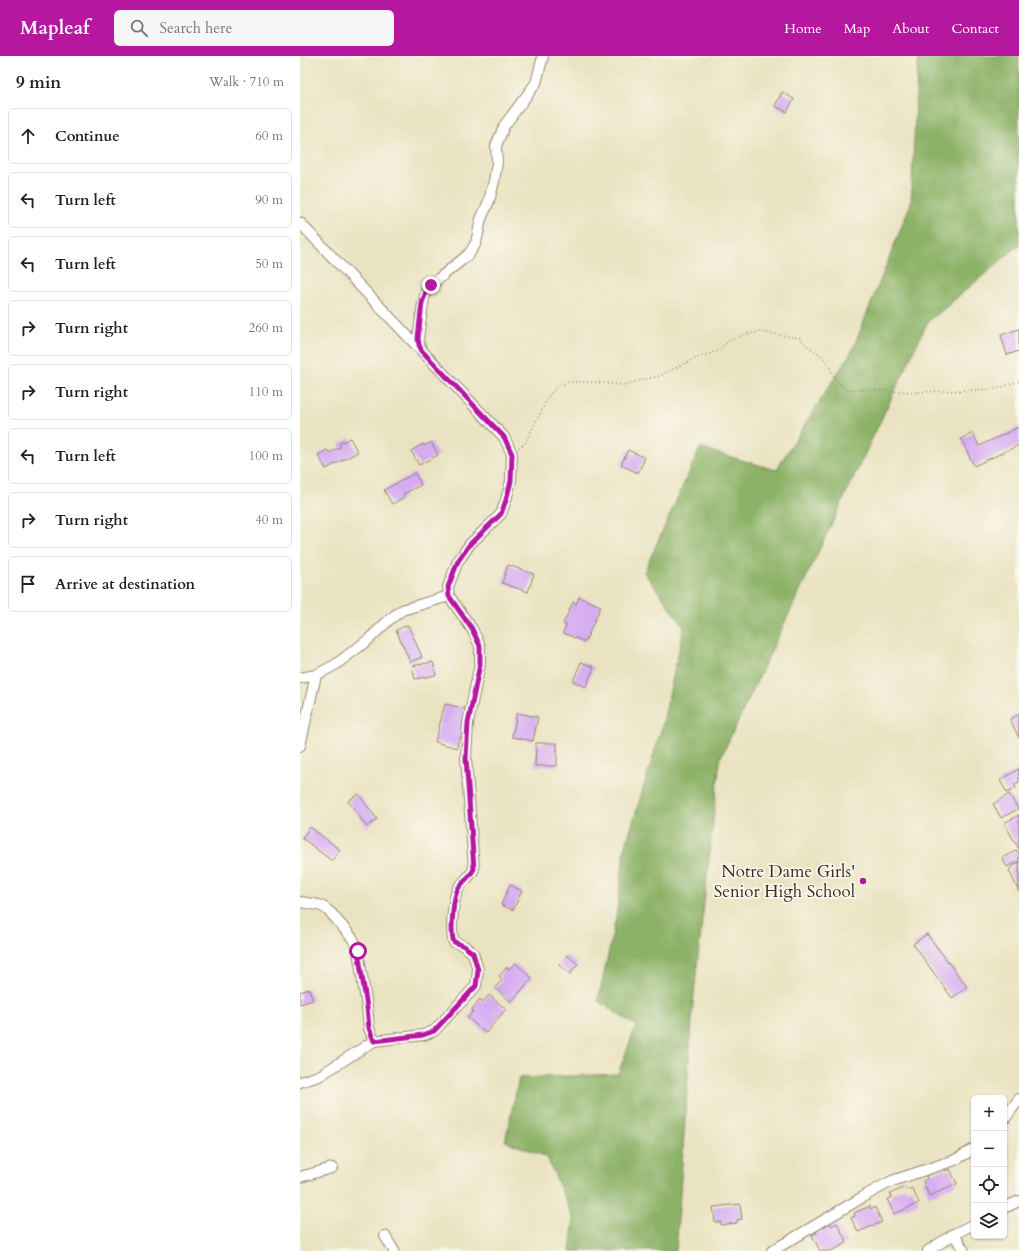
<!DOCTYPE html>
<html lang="en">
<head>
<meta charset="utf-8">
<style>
	:root { --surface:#fff; --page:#f6f6f6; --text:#222; --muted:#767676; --line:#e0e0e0; --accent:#b5179e }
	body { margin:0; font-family:Cardo,serif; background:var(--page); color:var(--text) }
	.controls { position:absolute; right:12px; bottom:12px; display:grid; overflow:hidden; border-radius:6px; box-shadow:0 1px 3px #0004 }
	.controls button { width:36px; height:36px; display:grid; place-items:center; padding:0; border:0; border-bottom:1px solid var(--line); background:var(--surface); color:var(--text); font:20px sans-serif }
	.stop { position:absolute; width:12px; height:12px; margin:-9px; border:3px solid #b5179e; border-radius:50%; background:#fff }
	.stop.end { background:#b5179e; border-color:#fff; box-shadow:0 1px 4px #0008 }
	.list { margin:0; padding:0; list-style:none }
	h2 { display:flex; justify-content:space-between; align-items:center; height:52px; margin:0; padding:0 16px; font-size:17px }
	h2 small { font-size:13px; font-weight:400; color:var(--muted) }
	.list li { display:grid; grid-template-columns:26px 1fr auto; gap:12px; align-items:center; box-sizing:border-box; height:56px; margin:0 8px 8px; padding:0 8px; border:1px solid var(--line); border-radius:6px }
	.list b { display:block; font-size:15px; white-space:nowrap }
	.list em { font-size:13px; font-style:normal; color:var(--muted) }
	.icon { flex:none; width:22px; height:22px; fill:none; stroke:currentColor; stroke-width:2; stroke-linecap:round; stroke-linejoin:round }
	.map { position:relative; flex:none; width:719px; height:1195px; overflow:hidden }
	header { display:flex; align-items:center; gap:24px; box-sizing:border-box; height:56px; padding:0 20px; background:var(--accent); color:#fff }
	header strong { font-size:19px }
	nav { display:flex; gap:22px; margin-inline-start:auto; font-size:14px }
	.search { width:280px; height:36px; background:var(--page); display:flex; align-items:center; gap:10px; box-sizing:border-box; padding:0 14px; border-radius:6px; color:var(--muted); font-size:15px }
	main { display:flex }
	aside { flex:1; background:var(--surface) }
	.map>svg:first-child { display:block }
	.forest { fill:#8cb268; stroke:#646e43 }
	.building { fill:#d6abf2 }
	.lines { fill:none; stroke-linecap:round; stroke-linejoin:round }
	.minor-casing { stroke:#928670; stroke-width:12 }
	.path { stroke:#928670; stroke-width:1.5; stroke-dasharray:1 3; stroke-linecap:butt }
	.minor { stroke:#fff; stroke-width:10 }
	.route { stroke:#b5179e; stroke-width:5 }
	.poi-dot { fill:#b5179e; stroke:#fbf7ec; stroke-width:1.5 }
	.labels { text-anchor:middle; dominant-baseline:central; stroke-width:3.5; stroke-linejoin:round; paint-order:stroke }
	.poi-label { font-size:17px; fill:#3b2a1e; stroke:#fbf7ec; text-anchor:end }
</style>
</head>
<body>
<header>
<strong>Mapleaf</strong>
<div class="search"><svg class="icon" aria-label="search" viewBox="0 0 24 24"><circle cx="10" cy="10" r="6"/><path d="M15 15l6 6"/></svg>Search here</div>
<nav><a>Home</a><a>Map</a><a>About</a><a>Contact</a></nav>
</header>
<main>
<aside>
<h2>9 min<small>Walk · 710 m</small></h2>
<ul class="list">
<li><svg class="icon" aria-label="ahead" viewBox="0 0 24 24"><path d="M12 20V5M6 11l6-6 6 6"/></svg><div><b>Continue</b></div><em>60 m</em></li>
<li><svg class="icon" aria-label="left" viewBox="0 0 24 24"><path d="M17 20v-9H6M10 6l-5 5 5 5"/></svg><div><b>Turn left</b></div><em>90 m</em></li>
<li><svg class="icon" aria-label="left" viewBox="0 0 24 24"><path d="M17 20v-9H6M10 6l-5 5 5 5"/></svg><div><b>Turn left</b></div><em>50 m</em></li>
<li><svg class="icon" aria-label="right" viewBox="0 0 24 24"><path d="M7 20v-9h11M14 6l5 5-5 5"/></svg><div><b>Turn right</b></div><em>260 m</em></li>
<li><svg class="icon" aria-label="right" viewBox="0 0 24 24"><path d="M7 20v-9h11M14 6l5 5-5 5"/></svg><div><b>Turn right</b></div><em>110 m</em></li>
<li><svg class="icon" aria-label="left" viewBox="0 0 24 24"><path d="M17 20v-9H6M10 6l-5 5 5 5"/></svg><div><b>Turn left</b></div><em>100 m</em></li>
<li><svg class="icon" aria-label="right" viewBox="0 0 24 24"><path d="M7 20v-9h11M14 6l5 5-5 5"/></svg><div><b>Turn right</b></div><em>40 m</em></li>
<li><svg class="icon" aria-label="arrive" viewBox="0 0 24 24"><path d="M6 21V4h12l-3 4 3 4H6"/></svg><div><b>Arrive at destination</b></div></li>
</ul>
</aside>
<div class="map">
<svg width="719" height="1195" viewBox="0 0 719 1195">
	<rect width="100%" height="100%" fill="#fbf7ec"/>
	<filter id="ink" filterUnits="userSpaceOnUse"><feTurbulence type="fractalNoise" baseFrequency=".025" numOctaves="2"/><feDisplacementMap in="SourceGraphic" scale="8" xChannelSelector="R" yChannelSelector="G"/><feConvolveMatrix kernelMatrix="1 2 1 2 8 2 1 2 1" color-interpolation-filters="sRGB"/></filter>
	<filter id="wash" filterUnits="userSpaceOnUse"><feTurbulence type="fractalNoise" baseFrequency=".012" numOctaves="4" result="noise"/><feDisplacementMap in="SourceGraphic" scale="16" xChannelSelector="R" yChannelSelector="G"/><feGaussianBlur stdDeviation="0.9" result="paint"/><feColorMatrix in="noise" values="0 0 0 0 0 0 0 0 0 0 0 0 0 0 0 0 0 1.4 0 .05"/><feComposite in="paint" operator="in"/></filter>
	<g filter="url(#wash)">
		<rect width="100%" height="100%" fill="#eae3c1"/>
		<path class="forest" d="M 618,0 L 719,0 L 719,189 L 627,267 L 420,703 L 393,947 L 376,1195 L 270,1195 L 274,1164 L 247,1101 L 205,1085 L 219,1022 L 318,1018 L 336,970 L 298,945 L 316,862 L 325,792 L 362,671 L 384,571 L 344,516 L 400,392 L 476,414 L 553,293 L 611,147 Z"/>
		<g id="blocks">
			<path class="building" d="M 482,36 L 494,43 L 487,56 L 475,50 Z
				M 719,273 L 719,295 L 707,299 L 701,279 Z
				M 719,371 L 719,389 L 674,410 L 661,383 L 673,377 L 679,390 Z
				M 50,382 L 58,396 L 26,413 L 18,399 L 27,394 L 29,397 L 41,391 L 39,388 Z
				M 131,386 L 138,399 L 119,409 L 111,395 L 123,388 L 124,390 Z
				M 328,394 L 345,402 L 338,417 L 321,409 Z
				M 115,417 L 121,429 L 103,438 L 105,441 L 92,448 L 84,434 Z
				M 208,509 L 234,518 L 228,536 L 202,527 Z
				M 279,541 L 301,550 L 285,586 L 263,577 L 266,569 L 263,568 L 273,546 L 276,548 Z
				M 108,569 L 122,601 L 110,606 L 96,574 Z
				M 133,606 L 136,619 L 115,623 L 112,610 Z
				M 281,606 L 294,611 L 286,631 L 273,625 Z
				M 145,648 L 167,653 L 163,682 L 159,681 L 157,692 L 135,686 Z
				M 217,657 L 238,661 L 233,685 L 212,681 Z
				M 719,658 L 719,682 L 710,663 Z
				M 236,687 L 257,687 L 257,710 L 235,710 Z
				M 719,713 L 719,726 L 714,728 L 716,732 L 707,737 L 700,724 Z
				M 58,738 L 77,763 L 67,771 L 48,745 Z
				M 709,738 L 718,753 L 701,762 L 693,748 Z
				M 719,759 L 719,793 L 704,767 Z
				M 10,771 L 40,794 L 32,805 L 2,782 Z
				M 717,794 L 719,798 L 719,805 L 707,811 L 702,802 Z
				M 719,806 L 719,836 L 709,814 Z
				M 210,829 L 222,835 L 213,854 L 201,849 Z
				M 627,878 L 667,931 L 652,942 L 613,888 Z
				M 267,899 L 278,908 L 270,918 L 259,909 Z
				M 215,907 L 232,922 L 211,946 L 195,932 L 202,924 L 199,920 L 207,911 L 209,913 Z
				M 9,933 L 13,944 L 0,948 L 0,936 Z
				M 189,939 L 206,953 L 186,977 L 168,962 L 173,955 L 172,953 L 180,943 L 183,946 Z
				M 644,1112 L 645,1115 L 650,1113 L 657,1128 L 629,1140 L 623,1125 L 627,1123 L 626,1120 Z
				M 605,1131 L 607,1134 L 612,1132 L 619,1147 L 594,1158 L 587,1143 L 592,1141 L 590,1138 Z
				M 440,1148 L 442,1163 L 437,1164 L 437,1167 L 421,1169 L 421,1166 L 415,1166 L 413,1151 Z
				M 570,1150 L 571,1153 L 575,1151 L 582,1166 L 558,1176 L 551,1162 L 555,1160 L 554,1157 Z
				M 530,1167 L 532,1170 L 537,1167 L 547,1187 L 531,1195 L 520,1195 L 512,1179 L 517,1177 L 516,1174 Z"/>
		</g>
	</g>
	<g filter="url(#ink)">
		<use href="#blocks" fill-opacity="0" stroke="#928670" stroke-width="1"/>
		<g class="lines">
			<defs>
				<path id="minor" d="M 0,167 L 120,293
					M 0,622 L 16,619 L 35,609 L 68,584 L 90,563 L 102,554 L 149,540
					M 0,690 L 16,619
					M 0,846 L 19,849 L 25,852 L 31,857 L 53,883 L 58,895 L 67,951 L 69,972 L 74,985
					M 0,1026 L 19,1020 L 74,985 L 123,979 L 134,975 L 176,930 L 178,914 L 173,897 L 164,890 L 154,886 C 150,878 153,841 158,833 C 162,826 170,821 174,813 L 166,702 L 168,667 L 180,608 L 180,590 L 172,573 L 149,540 L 148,531 L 158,505 L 161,501 L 170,488 L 201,458 L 206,444 L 211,425 L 212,398 L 204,381 L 122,295 L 119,289 L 118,282 L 123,247 L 126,236 L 131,229 L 169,198 L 176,187 L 181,163 L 189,145 L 194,125 L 197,107 L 196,90 L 204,70 L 236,27 L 243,0
					M 704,1064 L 719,1043
					M 0,1121 L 32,1112
					M 704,1152 L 719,1145
					M 654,1178 L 664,1195
					M 85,1180 L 94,1195
					M 472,1195 L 568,1138 L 592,1125 L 655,1104 L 674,1093
					M 628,1195 L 654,1178 L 674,1168"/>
			</defs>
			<use href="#minor" class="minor-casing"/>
			<path class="path" d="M 219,392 L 226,386 L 248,341 L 258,330 L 269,326 L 295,326 L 322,329 L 359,320 L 392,304 L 417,295 L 429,285 L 446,278 L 461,276 L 500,282 L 505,288 L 521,299 L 528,308 L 537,326 L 547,333 L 616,336 L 696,333 L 719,325"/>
			<use href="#minor" class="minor"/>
		</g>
	</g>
	<g class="lines" filter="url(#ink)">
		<path class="route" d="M 58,895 L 67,951 L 69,972 L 74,985 L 123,979 L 134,975 L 176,930 L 178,914 L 173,897 L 164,890 L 154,886 C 150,878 153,841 158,833 C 162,826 170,821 174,813 L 166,702 L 168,667 L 180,608 L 180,590 L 172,573 L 149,540 L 148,531 L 158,505 L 170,488 L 201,458 L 206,444 L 211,425 L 212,398 L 204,381 L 122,295 L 119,289 L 118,282 L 122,247 L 126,236 L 131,229"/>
	</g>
	<circle class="poi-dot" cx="563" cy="825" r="4"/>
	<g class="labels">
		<g class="poi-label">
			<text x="555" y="815">Notre Dame Girls'<tspan x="555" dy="20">Senior High School</tspan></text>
		</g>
	</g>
</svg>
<div class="controls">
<button>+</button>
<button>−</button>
<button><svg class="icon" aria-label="locate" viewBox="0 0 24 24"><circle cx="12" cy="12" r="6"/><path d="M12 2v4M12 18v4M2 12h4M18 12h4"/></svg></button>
<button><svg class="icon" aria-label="layers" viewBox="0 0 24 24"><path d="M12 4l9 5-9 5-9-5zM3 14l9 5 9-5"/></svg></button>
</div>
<div class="stop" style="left:58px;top:895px"></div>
<div class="stop end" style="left:131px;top:229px"></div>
</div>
</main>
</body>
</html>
